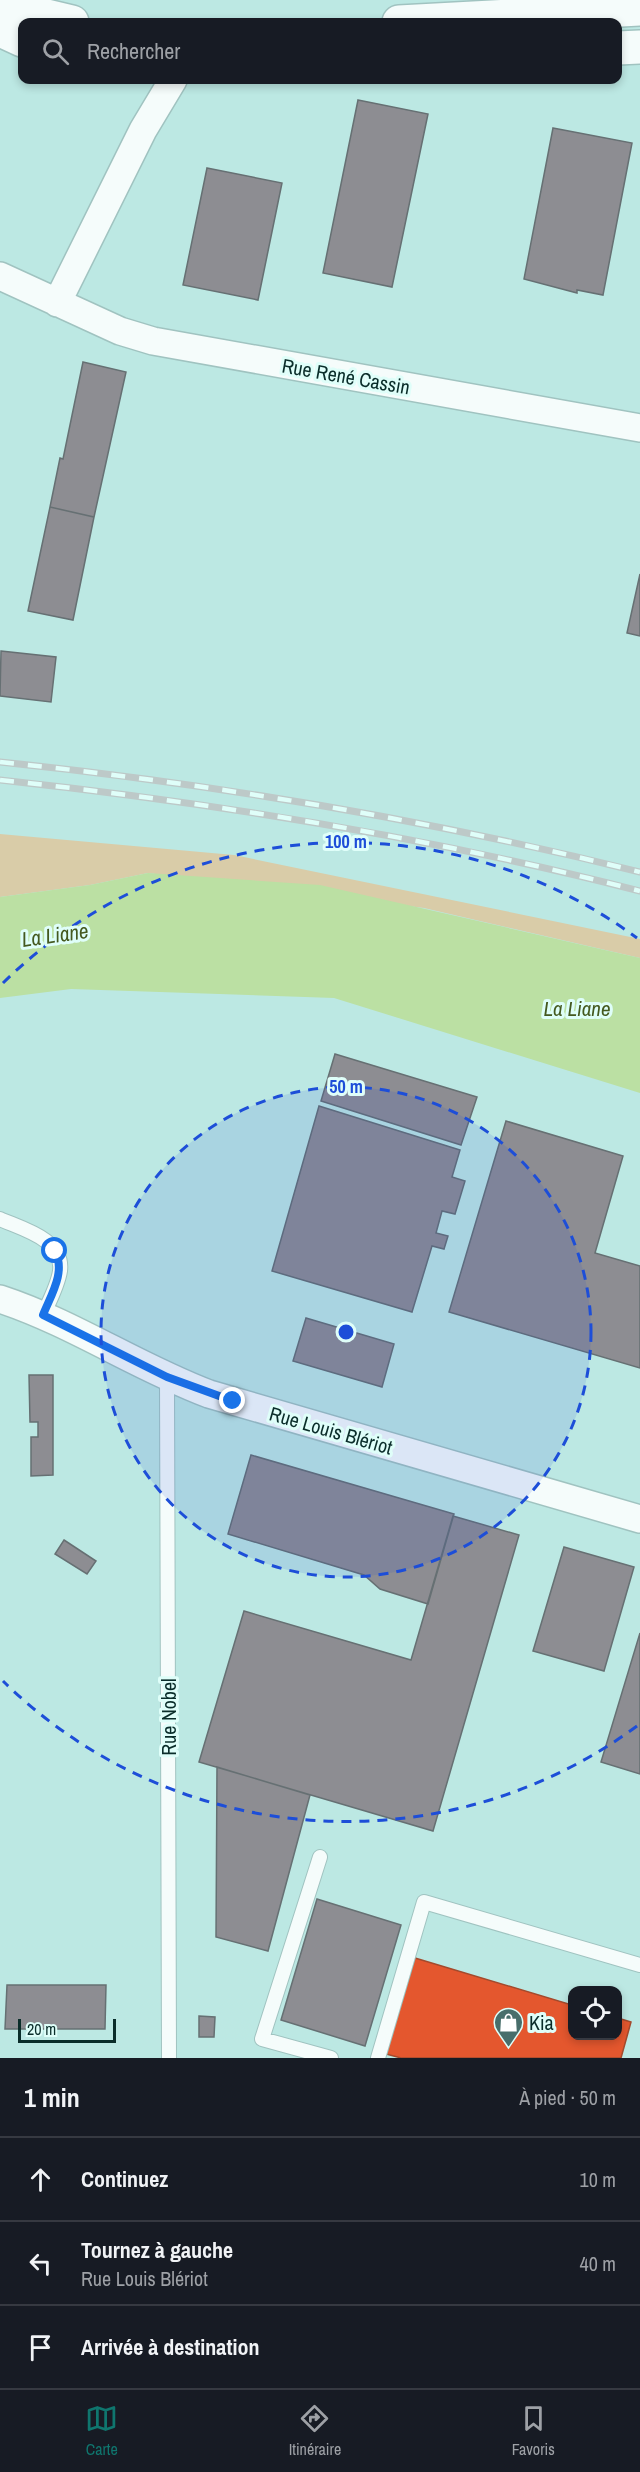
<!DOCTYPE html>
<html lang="fr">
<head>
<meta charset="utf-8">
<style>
	:root { --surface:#171b24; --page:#20242c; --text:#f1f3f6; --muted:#9ea1a6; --line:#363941; --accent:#0f766e }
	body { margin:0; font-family:"Archivo Narrow",sans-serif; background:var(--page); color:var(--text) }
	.controls { position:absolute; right:18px; bottom:18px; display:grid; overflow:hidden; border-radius:12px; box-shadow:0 3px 9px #0003 }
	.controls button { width:54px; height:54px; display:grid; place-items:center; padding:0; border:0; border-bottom:2px solid var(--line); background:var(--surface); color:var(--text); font:30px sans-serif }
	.scale { position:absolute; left:18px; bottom:15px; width:98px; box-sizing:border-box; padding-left:6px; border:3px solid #0a2d2a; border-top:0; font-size:16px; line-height:21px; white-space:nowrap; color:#0a2d2a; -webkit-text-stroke:4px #dffef9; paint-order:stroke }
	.stop { position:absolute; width:18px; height:18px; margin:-14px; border:4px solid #1a73e8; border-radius:50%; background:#fff }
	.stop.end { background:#1a73e8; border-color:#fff; box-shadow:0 2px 6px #0008 }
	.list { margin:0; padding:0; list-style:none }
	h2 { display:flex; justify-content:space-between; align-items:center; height:78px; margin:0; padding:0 24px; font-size:26px }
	h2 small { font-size:20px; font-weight:400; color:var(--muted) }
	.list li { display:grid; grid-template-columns:39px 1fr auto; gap:18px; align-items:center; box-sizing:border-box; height:84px; padding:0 24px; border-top:2px solid var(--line) }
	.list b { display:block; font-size:22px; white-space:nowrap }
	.list p { margin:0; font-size:20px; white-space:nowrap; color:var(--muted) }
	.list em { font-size:20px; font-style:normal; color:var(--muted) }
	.icon { flex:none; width:33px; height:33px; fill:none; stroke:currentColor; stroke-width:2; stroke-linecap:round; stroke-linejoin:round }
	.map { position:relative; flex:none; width:640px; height:2058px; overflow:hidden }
	.search { position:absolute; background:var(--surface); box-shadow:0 3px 9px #0003; left:18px; right:18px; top:18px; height:66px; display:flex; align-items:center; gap:15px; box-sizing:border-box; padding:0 21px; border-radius:12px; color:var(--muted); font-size:22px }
	.sheet { height:330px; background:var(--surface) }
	nav { display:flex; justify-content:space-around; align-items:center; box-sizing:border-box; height:84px; border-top:2px solid var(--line); background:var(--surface); font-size:16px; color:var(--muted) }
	nav a { display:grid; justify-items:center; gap:3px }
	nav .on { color:var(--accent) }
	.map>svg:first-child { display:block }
	.green { fill:#d9cca8 }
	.water { fill:#bbe0a3 }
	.shops { fill:#e4572e; stroke:#a34a2d; stroke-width:1.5 }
	.industry { fill:#8d8d92; stroke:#667073; stroke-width:1.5 }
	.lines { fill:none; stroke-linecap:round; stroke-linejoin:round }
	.lane-casing { stroke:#a0c3c0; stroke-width:16 }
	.street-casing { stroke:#a0c3c0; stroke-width:30 }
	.secondary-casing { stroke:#a0c3c0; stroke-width:36 }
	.lane { stroke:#f5fcfb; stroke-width:14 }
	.street { stroke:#f5fcfb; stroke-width:27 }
	.secondary { stroke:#f5fcfb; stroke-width:33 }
	.rail-casing { stroke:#bdc9c8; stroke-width:7 }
	.rail { stroke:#dffef9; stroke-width:4.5; stroke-dasharray:14; stroke-linecap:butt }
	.route { stroke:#1a73e8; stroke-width:8 }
	.ring { fill:none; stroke:#1d4ed8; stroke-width:3; stroke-dasharray:10 8 }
	.labels { text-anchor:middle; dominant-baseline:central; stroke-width:6; stroke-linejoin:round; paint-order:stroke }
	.street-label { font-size:20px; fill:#0a2d2a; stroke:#dffef9 }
	.poi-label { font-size:20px; fill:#0a2d2a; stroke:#dffef9; text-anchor:start }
	.water-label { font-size:21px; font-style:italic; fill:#44591f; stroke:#dffef9 }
	.centre { fill:#1d4ed8; stroke:#dffef9; stroke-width:3 }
	.ring-label { font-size:18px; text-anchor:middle; font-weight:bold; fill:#1d4ed8; stroke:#dffef9; stroke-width:6; stroke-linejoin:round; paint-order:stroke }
</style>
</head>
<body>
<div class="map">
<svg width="640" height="2058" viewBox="0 0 640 2058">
	<rect width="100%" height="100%" fill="#bce8e3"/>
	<path class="green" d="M 0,834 L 234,855 L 640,939 L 640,958 L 424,908 L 148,873 L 90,885 L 0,897 Z"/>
	<path class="water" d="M 148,873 L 320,885 L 640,958 L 640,1093 L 334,998 L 71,989 L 0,998 L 0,897 L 90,885 Z"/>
	<path class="shops" d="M 415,1958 L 572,2005 L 572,2036 L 618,2036 L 618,2018 L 631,2022 L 621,2058 L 401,2058 L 386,2054 Z"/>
	<path class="industry" d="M 358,100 L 428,114 L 392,287 L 323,273 Z
		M 553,128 L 632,143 L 603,295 L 577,290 L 577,293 L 524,279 Z
		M 207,168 L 282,183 L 258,300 L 183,285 Z
		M 83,362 L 126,372 L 94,517 L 50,507 L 60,458 L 63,459 Z
		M 50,507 L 94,517 L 73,620 L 28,611 Z
		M 640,574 L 640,636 L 627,633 Z
		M 1,651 L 56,657 L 51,702 L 0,696 Z
		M 335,1054 L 477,1097 L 461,1145 L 321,1101 Z
		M 319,1106 L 460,1150 L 452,1177 L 465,1181 L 455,1214 L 442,1211 L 436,1233 L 448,1236 L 444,1249 L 432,1246 L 412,1312 L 272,1271 Z
		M 506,1121 L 623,1156 L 595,1253 L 640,1266 L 640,1368 L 449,1312 Z
		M 306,1318 L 394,1344 L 382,1387 L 293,1361 Z
		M 29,1375 L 53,1375 L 53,1475 L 31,1476 L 31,1437 L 38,1437 L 38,1422 L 30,1422 Z
		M 251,1455 L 454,1514 L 428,1604 L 380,1589 L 364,1575 L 228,1534 Z
		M 453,1516 L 519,1535 L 433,1831 L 199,1762 L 244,1611 L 411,1660 Z
		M 64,1540 L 96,1561 L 87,1574 L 55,1554 Z
		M 564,1547 L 634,1567 L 604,1671 L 533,1651 Z
		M 640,1633 L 640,1774 L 601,1762 Z
		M 217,1767 L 310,1795 L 268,1951 L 216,1937 Z
		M 317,1899 L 401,1925 L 365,2046 L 281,2020 Z
		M 7,1985 L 106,1985 L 105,2029 L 5,2029 Z
		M 199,2016 L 215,2017 L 214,2037 L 199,2037 Z"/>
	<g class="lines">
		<defs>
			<path id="lane" d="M 0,1219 C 22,1229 64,1239 60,1271 C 58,1285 49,1302 43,1315
				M 167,1377 L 169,2058
				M 320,1857 L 262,2039 L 331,2058
				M 378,2058 L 424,1902 L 640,1965"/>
			<path id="street" d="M 0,276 L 120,331 L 153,341 L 640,428
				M 57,303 L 143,130 L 173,80
				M 0,1299 C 73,1323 137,1367 209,1394 L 640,1519"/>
			<path id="secondary" d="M 0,5 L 72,22
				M 399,22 L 640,9
				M 0,30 L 22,40
				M 618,48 L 640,47"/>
		</defs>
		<use href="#lane" class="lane-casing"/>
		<use href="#street" class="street-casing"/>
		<use href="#secondary" class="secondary-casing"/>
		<use href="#lane" class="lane"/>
		<use href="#street" class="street"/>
		<use href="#secondary" class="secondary"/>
		<defs>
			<path id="rail" d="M 0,762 C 215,784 430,820 640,872
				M 0,780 C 215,803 430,837 640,891"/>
		</defs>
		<use href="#rail" class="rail-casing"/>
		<use href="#rail" class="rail"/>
	</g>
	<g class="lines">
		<path class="route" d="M 55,1251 C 66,1272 51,1295 43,1315 L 167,1377 L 233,1401"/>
	</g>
	<circle cx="346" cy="1332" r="245" fill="#1d4ed8" fill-opacity=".12"/>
	<g class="ring">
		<circle cx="346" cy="1332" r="245"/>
		<path d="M637 1726A490 490 0 0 1 3 1681M3 983A490 490 0 0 1 637 938"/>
	</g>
	<defs>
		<symbol id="shop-pin" viewBox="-11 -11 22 30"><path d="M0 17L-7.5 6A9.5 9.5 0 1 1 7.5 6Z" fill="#486e6b" stroke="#dffef9"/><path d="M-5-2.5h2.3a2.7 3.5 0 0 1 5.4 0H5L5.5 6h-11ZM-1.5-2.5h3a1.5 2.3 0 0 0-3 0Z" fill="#fff"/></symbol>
	</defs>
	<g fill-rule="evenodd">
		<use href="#shop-pin" x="492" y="2006" width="33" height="45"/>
	</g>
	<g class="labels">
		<g class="street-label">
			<text transform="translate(346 376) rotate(10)">Rue René Cassin</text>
			<text transform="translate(331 1430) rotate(16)">Rue Louis Blériot</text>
			<text transform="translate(168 1717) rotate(-90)">Rue Nobel</text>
		</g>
		<g class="poi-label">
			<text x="529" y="2022">Kia</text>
		</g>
		<g class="water-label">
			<text transform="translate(55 935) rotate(-8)">La Liane</text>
			<text x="577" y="1008">La Liane</text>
		</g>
	</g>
	<circle cx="346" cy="1332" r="9" class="centre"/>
	<g class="ring-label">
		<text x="346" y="848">100 m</text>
		<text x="346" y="1093">50 m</text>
	</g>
</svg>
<div class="controls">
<button><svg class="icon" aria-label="locate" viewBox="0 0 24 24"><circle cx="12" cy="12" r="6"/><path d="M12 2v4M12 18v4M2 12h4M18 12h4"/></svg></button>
</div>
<div class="scale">20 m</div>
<div class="stop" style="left:55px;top:1251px"></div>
<div class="stop end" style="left:233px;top:1401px"></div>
<div class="search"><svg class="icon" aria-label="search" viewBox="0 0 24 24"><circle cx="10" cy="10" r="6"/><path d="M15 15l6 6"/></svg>Rechercher</div>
</div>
<section class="sheet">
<h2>1 min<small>À pied · 50 m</small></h2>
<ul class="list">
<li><svg class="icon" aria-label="ahead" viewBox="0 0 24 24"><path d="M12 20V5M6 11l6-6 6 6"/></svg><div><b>Continuez</b></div><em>10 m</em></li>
<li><svg class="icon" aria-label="left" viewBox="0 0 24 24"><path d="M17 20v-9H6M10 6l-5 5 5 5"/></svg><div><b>Tournez à gauche</b><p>Rue Louis Blériot</p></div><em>40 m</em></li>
<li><svg class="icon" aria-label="arrive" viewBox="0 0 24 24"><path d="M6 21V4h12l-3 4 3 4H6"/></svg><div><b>Arrivée à destination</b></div></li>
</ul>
</section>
<nav>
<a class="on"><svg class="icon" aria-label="map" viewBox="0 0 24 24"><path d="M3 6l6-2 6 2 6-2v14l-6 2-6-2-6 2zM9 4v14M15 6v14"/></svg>Carte</a>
<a><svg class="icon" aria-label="directions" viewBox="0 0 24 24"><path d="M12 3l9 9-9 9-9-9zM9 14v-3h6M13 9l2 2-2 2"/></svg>Itinéraire</a>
<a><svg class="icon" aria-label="saved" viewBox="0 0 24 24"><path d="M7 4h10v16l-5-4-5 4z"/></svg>Favoris</a>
</nav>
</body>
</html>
